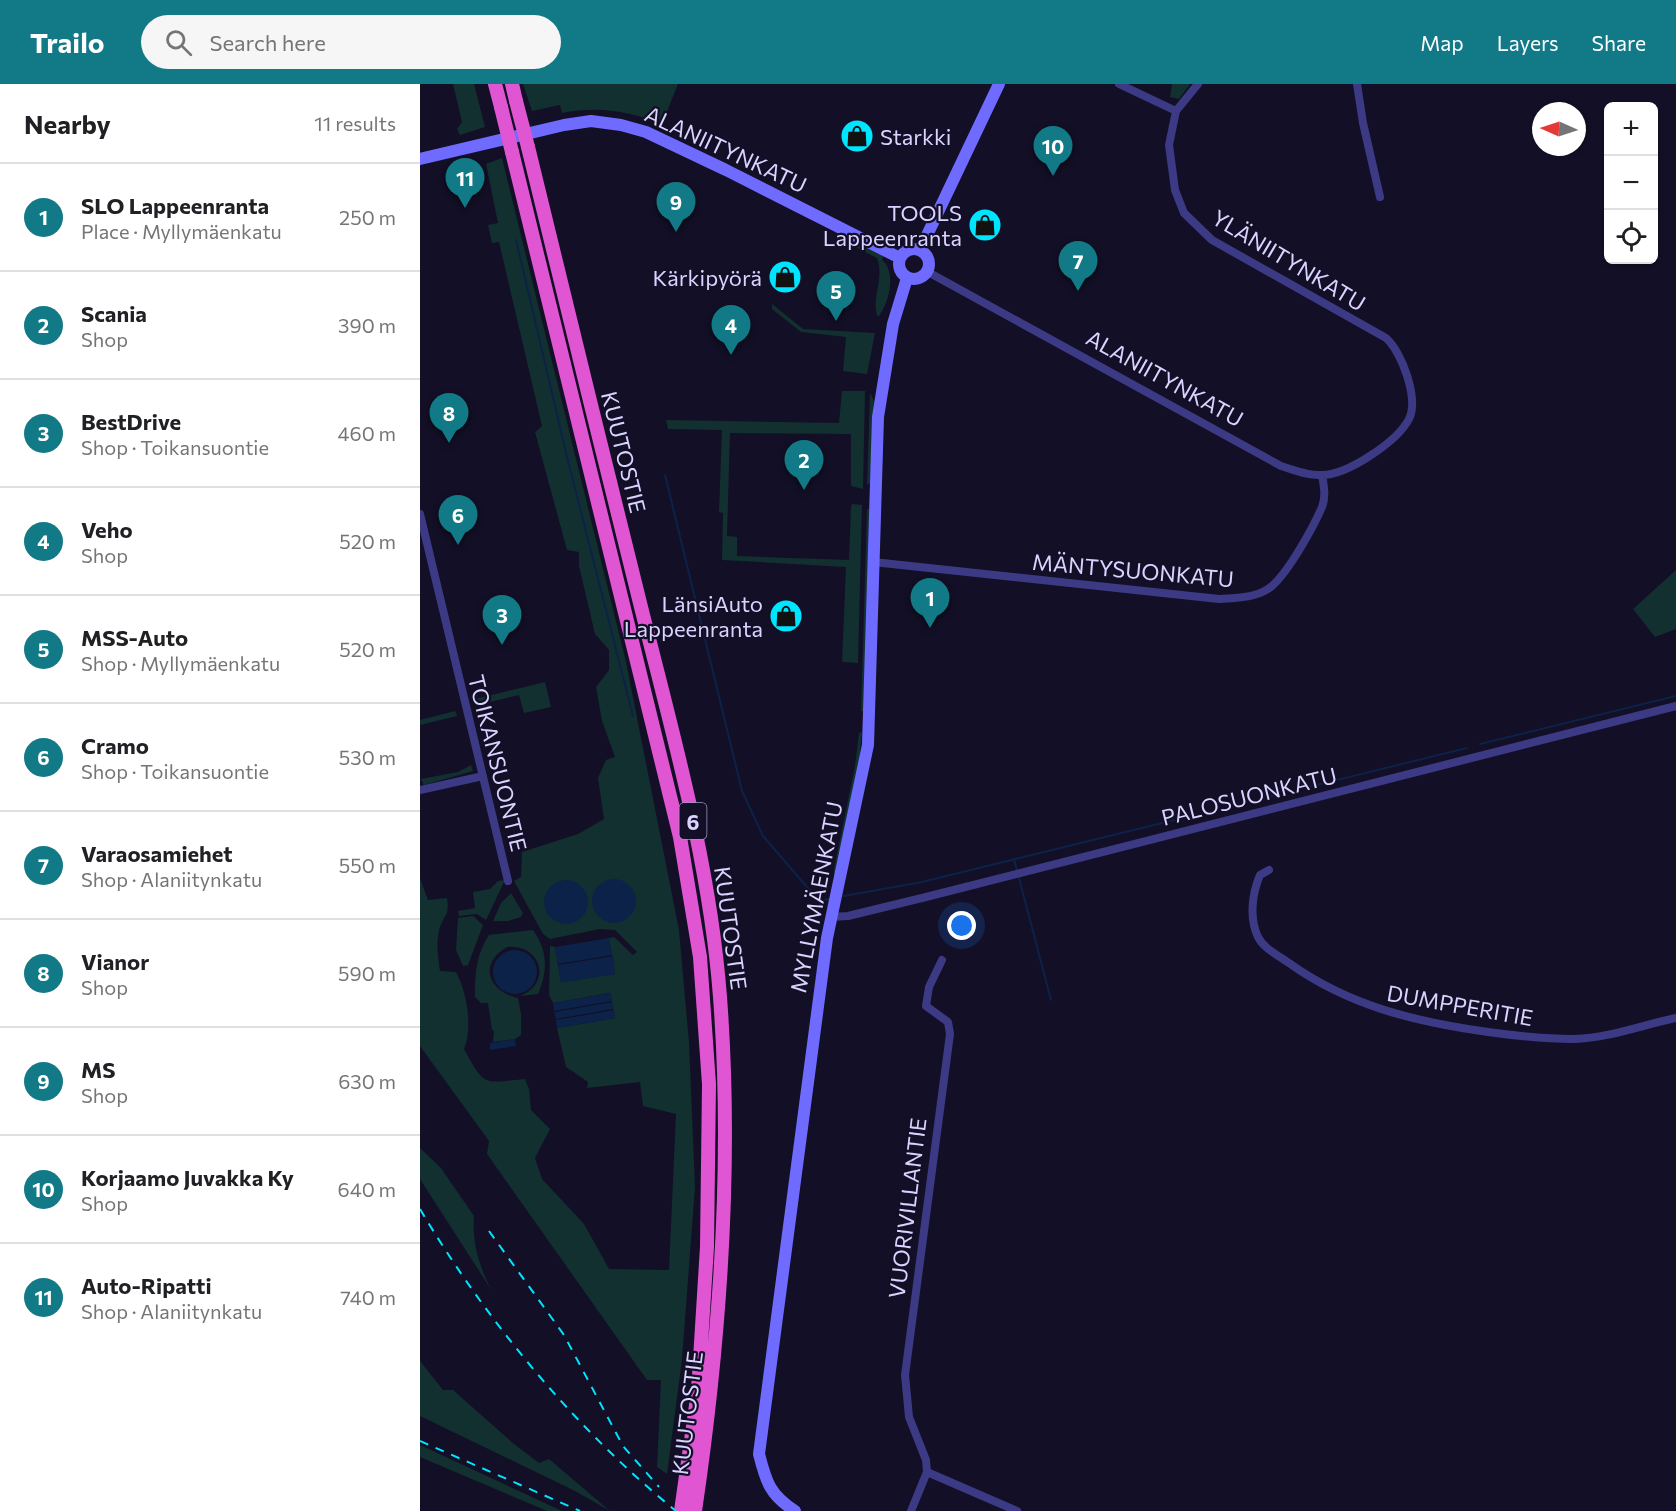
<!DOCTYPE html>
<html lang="en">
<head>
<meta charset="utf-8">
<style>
	:root { --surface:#fff; --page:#f6f6f6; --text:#202124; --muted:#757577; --line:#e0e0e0; --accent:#127987 }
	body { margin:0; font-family:Commissioner,sans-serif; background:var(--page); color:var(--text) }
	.controls { position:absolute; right:18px; top:18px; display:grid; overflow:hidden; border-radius:9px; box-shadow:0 2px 4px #0004 }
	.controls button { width:54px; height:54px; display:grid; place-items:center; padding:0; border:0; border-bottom:2px solid var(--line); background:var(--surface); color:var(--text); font:30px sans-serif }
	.compass { position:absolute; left:1112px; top:18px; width:54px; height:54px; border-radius:50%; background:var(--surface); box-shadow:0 2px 4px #0004; rotate:273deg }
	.you { position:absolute; left:542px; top:842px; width:21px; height:21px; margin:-15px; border:4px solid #fff; border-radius:50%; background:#1a73e8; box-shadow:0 0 0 9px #1a73e833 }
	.badge { display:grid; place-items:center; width:39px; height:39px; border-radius:50%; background:var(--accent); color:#fff; font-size:20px; font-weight:700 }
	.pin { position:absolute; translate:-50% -50px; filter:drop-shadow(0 2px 3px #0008) }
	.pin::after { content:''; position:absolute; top:32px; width:21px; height:18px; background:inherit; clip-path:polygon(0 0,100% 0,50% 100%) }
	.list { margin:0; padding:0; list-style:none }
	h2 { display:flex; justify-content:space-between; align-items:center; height:78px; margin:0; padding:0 24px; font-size:26px }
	h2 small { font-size:20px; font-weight:400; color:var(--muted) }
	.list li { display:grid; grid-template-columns:39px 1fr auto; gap:18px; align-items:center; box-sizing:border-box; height:108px; padding:0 24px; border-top:2px solid var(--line) }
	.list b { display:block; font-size:22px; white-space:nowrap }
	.list p { margin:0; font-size:20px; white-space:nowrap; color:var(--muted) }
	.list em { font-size:20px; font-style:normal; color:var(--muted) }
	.icon { flex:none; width:33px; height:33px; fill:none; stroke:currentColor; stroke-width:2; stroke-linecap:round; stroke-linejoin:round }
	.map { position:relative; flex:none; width:1256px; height:1427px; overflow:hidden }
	header { display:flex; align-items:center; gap:36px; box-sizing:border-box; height:84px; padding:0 30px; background:var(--accent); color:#fff }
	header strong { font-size:28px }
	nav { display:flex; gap:33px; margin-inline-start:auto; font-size:21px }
	.search { width:420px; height:54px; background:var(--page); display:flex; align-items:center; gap:15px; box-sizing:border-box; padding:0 21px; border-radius:33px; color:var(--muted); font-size:22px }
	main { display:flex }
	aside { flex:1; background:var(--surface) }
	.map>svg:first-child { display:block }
	.green { fill:#12302f }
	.water { fill:#0c2248 }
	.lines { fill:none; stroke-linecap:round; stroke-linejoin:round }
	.stream { stroke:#0c2248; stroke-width:2 }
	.minor { stroke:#3d3a85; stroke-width:8 }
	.secondary { stroke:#6f6bff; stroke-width:12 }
	.trunk { stroke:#e055d1; stroke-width:14 }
	.rail { stroke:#00e5ff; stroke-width:2; stroke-dasharray:9 8; stroke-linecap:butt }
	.trunk-bridge { stroke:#e055d1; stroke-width:14 }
	.labels { text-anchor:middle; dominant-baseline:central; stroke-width:4.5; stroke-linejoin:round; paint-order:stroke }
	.shield { fill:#130f26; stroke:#9e99be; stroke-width:1.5 }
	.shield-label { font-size:21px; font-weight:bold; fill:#d9d4ff }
	.poi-label { font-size:22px; fill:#d9d4ff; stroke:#130f26; text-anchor:end }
	.street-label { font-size:22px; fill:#d9d4ff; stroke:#130f26 }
</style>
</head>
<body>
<header>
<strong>Trailo</strong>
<div class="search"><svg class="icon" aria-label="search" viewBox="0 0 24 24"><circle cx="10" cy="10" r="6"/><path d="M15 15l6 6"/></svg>Search here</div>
<nav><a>Map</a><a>Layers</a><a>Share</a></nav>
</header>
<main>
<aside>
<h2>Nearby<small>11 results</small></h2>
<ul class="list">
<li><span class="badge">1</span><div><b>SLO Lappeenranta</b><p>Place · Myllymäenkatu</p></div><em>250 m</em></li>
<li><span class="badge">2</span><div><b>Scania</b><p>Shop</p></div><em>390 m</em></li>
<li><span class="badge">3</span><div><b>BestDrive</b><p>Shop · Toikansuontie</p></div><em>460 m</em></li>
<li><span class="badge">4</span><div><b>Veho</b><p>Shop</p></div><em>520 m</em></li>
<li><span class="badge">5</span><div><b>MSS-Auto</b><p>Shop · Myllymäenkatu</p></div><em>520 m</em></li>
<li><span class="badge">6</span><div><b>Cramo</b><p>Shop · Toikansuontie</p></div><em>530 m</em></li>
<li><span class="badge">7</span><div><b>Varaosamiehet</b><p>Shop · Alaniitynkatu</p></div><em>550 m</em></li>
<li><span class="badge">8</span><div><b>Vianor</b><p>Shop</p></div><em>590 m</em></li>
<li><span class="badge">9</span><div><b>MS</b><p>Shop</p></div><em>630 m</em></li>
<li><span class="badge">10</span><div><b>Korjaamo Juvakka Ky</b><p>Shop</p></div><em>640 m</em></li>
<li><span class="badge">11</span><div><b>Auto-Ripatti</b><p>Shop · Alaniitynkatu</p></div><em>740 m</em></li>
</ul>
</aside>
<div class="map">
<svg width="1256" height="1427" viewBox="0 0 1256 1427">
	<rect width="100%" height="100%" fill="#130f26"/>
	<path class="green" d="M 33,0 L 54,0 L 65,43 L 40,51 L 37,45 L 42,38 Z
		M 103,0 L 258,0 L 242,40 C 208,27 178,22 142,29 L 140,21 L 112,27 Z
		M 752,0 L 770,0 L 759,15 L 750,13 Z
		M 82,74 L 206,578 L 259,846 L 269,958 L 275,1103 L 262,1275 L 247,1390 L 237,1383 L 241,1296 L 227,1296 L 67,1070 L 69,1057 L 0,962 L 0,794 L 8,816 L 27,814 C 30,834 23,830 19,847 C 16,860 18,873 20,887 L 36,888 C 47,908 53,944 44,965 C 65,1003 62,999 105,995 L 109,1005 L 111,1026 L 130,1045 L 115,1074 L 122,1095 L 164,1140 L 189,1185 L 249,1186 L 256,1030 L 223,1022 L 220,998 L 167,1004 L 168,998 L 146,983 L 137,944 L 195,934 L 190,909 L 133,919 L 129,911 L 130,862 L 135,863 L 141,898 L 195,890 L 189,854 L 194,853 L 213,871 L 217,868 L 195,846 L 180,845 L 130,855 L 123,850 L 94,797 L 101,793 L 102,768 L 158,750 L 184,735 L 178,694 L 186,676 L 195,673 L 182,637 L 176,603 L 189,586 L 189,566 L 175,550 L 159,482 L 159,468 L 147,466 L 115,348 L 122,342 L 79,158 L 72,159 L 68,141 L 78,139 L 66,80 Z
		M 429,154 L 464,171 L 462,176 C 477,188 469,220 458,233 C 450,217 465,195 457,174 L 427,159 Z
		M 352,220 L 383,245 L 455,249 L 447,290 L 423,287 L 426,253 L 381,248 L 352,225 Z
		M 422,307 L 445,307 L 443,405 L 431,402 L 431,350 L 310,349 L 307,452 L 317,453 L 317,472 L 429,476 L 431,423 L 432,420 L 442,421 L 438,579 L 422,578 L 426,483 L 302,476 L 303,429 L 299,428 L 302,346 L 248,345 L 246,336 L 419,339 Z
		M 450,309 L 454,317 L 450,399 L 447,401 Z
		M 447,425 L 449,425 L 445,627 L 441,627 Z
		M 1256,486 L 1256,545 L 1235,553 L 1213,525 Z
		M 125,598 L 131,623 L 104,629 L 99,611 L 57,621 L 55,615 Z
		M 35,627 L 37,632 L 0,641 L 0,636 Z
		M 442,648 L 438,689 L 414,797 L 414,785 L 435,682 L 439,649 Z
		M 51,681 L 53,687 L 4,701 L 1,695 L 38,688 Z
		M 85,796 L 66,836 L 57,830 L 39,832 L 38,827 L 55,824 L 53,808 L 70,805 L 78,797 Z
		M 91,809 L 103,829 L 101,833 L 88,837 L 73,837 L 81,819 Z
		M 53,832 L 63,841 L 48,881 L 43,882 L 36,866 L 38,834 Z
		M 113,846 C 128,867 128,887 118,910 L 100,912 C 132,900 122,860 87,863 C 58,880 68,907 98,914 L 101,930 L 101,951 L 95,955 L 73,958 L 74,947 L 72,946 L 68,919 L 61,919 L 55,913 C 55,890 56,871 69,851 Z
		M 0,1064 L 21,1084 L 54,1132 C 52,1160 59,1182 72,1207 L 0,1095 Z
		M 0,1277 L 23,1306 L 33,1306 L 94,1360 L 119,1379 L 129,1375 L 190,1427 L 155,1407 L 0,1332 Z
		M 0,1361 L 142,1427 L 127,1427 L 0,1373 Z"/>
	<path class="water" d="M172 817a22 22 0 1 1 44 0a22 22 0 1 1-44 0Z
		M124 818a22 22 0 1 1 44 0a22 22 0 1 1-44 0Z
		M 189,854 L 192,871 L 138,880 L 135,863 Z
		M73 888a22 22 0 1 1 44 0a22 22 0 1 1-44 0Z
		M 193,872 L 195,890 L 141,899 L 138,881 Z
		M 191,909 L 192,917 L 134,927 L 133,919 Z
		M 192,918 L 193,925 L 136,935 L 134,928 Z
		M 194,926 L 195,934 L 137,944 L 136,936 Z
		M 95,955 L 96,962 L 70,966 L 70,959 Z"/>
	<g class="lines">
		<path class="stream" d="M 96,156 L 148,377 L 213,632
			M 245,391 L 322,707 L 343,752 L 399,817 L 409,815
			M 1060,660 L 1256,612
			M 594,775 L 631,916
			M 424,812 L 502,798 L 1047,664"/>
		<path class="minor" d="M 699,0 L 756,27
			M 937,0 L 943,39 L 960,113
			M 508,188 L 861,382 C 874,386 888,392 902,391 C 927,391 977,358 989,335 C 999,315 982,268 966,254 L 792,156 L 764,129 L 755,106 L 749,61 L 756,27 L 778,0
			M 0,430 L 88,797
			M 453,478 L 799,515 C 817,514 838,514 852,502 C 869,487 893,444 902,423 C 906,413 904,402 902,391
			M 0,706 L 63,692
			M 849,786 L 840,791 C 832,810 829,834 838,853 C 844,865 858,871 869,879 C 929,922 996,938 1068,948 C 1097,952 1125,955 1154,955 C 1189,954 1222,941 1256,934
			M 411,833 L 428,832 L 502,814 L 1256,622
			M 507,1388 L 597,1427
			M 491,1427 L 507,1388 L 506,1376 L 489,1333 L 485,1291 L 530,950 L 528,938 L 506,922 L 509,903 L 522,876"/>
		<path class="secondary" d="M 0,75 L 144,41 L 171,37 L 201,41 L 226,48 L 306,86 L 480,174
			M479 180a15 15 0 1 1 30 0a15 15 0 1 1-30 0Z
			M 500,166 L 579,0
			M 375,1427 C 350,1411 346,1398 339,1370 L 407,854 L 448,661 L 458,333 L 473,240 L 487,194"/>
		<path class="trunk" d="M 75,0 L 81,23
			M 92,0 L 96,17
			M 108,63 C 145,216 183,370 221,523 C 253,651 290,780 300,913 C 313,1085 300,1257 275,1427
			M 92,68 L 260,753 L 280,873 L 289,1000 L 287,1163 L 278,1307 L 261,1427"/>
		<path class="rail" d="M 0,1125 C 65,1235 156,1346 256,1427
			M 69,1147 L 144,1251 L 203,1362 L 239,1403
			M 0,1357 L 160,1427"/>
		<path class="trunk-bridge" d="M 96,17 L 108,63
			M 81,23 L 92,68"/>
	</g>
	<defs>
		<symbol id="shop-disc" viewBox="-11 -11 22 22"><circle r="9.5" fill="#00e5ff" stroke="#130f26"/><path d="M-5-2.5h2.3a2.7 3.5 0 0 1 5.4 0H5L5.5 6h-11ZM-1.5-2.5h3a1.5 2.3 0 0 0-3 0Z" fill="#111"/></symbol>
	</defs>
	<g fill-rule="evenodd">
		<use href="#shop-disc" x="418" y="33" width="38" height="38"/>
		<use href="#shop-disc" x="546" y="122" width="38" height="38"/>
		<use href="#shop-disc" x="346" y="174" width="38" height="38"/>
		<use href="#shop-disc" x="347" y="513" width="38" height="38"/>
	</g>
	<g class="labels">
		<rect class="shield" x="259.5" y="719" width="27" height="36" rx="4.5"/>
		<g class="shield-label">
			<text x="273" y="737">6</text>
		</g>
		<g class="poi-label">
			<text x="460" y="52" text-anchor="start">Starkki</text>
			<text x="542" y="128">TOOLS<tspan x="542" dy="25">Lappeenranta</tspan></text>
			<text x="342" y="193">Kärkipyörä</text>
			<text x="343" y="519">LänsiAuto<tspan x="343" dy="25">Lappeenranta</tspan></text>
		</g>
		<g class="street-label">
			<text transform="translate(306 65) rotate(25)">ALANIITYNKATU</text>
			<text transform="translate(869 176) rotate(31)">YLÄNIITYNKATU</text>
			<text transform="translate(745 294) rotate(29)">ALANIITYNKATU</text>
			<text transform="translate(204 368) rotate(76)">KUUTOSTIE</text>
			<text transform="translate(713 486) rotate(5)">MÄNTYSUONKATU</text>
			<text transform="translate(78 679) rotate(76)">TOIKANSUONTIE</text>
			<text transform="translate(829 712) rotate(-14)">PALOSUONKATU</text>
			<text transform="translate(396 813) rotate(-79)">MYLLYMÄENKATU</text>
			<text transform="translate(311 844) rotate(82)">KUUTOSTIE</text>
			<text transform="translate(1040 921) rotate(10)">DUMPPERITIE</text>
			<text transform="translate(487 1124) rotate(-83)">VUORIVILLANTIE</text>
			<text transform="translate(267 1329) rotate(-83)">KUUTOSTIE</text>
		</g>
	</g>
</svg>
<div class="controls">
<button>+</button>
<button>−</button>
<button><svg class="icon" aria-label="locate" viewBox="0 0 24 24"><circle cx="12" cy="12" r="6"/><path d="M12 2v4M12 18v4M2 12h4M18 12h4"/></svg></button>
</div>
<svg class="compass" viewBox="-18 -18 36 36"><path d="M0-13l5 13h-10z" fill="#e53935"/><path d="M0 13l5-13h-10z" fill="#757577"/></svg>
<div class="you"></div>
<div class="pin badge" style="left:510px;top:544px">1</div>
<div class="pin badge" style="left:384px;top:406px">2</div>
<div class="pin badge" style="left:82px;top:561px">3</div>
<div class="pin badge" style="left:311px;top:271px">4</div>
<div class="pin badge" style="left:416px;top:237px">5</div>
<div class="pin badge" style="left:38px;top:461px">6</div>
<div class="pin badge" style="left:658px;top:207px">7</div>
<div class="pin badge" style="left:29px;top:359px">8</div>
<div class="pin badge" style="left:256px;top:148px">9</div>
<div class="pin badge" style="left:633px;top:92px">10</div>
<div class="pin badge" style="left:45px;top:124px">11</div>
</div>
</main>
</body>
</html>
